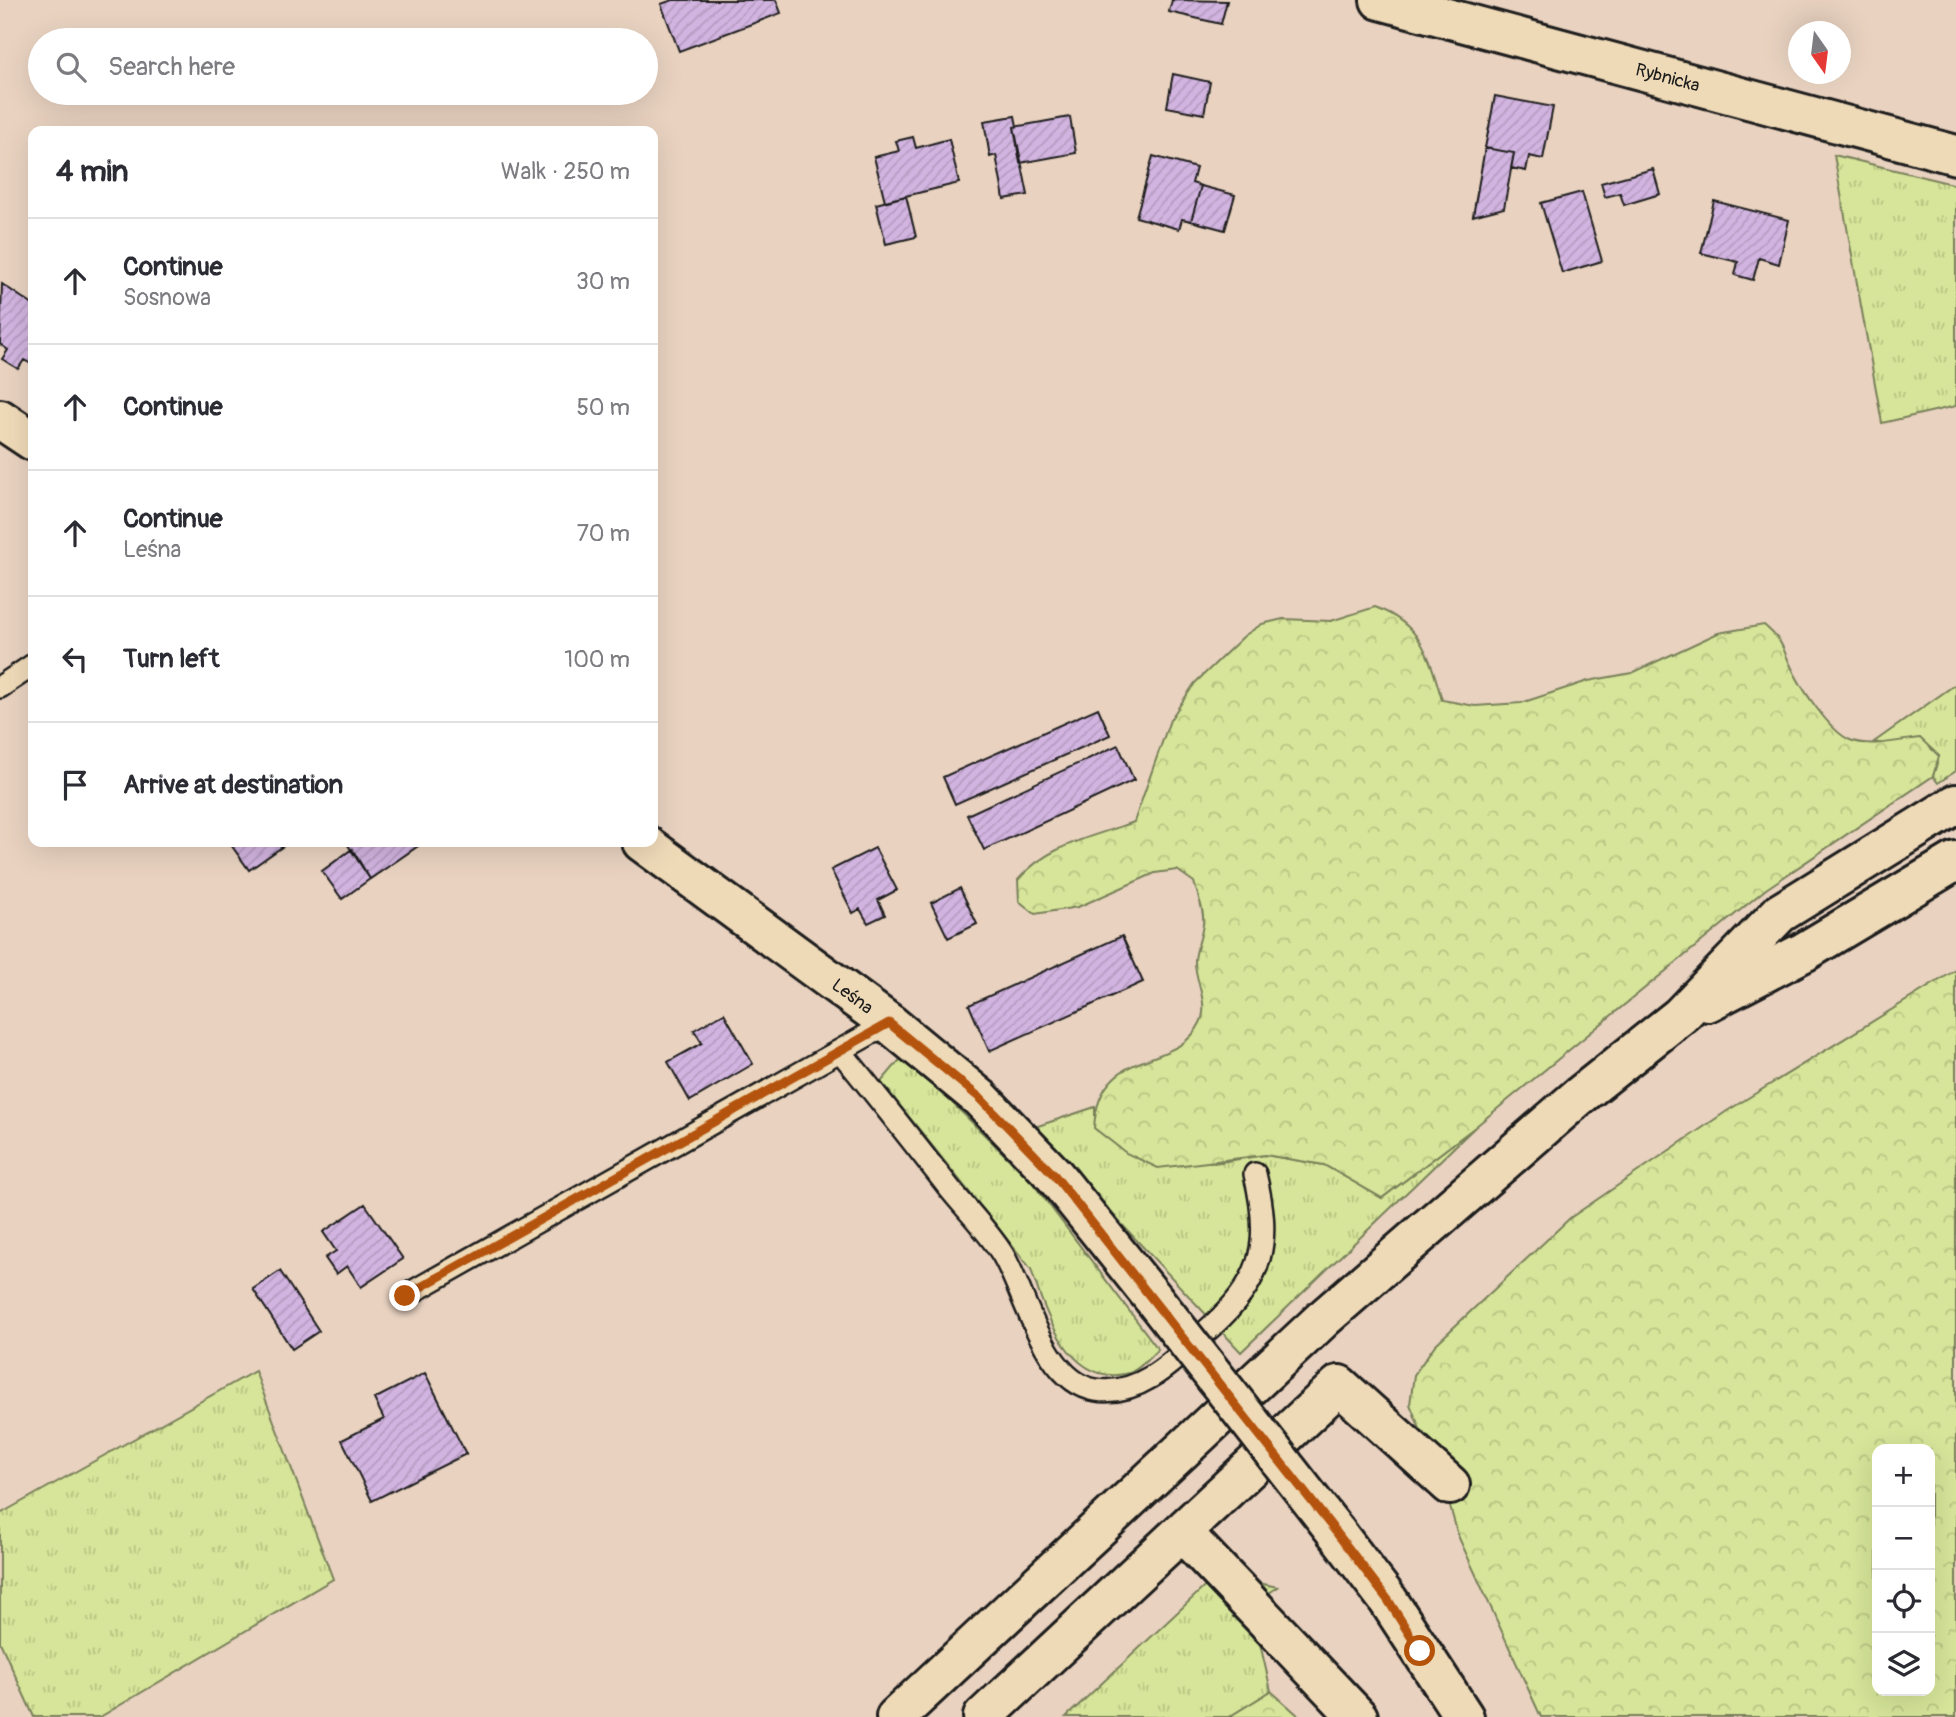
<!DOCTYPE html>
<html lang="en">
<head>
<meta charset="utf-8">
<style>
	:root { --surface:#fff; --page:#f7f7f7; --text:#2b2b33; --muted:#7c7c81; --line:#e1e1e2 }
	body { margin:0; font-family:Pangolin,sans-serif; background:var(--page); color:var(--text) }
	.controls { position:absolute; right:21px; bottom:21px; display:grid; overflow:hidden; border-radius:14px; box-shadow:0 7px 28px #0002 }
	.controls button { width:63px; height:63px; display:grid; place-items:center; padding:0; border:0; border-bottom:2px solid var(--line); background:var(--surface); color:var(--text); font:35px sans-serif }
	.compass { position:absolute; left:1788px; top:21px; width:63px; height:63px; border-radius:50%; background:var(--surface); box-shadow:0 7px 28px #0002; rotate:166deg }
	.stop { position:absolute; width:21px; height:21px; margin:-16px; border:5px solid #b45309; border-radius:50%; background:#fff }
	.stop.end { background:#b45309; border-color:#fff; box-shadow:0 2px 7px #0008 }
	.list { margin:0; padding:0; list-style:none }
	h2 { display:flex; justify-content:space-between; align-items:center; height:91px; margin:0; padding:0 28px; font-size:30px }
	h2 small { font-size:23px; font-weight:400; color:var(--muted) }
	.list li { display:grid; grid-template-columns:46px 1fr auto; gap:21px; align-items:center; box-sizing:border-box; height:126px; padding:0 28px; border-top:2px solid var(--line) }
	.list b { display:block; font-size:26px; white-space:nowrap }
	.list p { margin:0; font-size:23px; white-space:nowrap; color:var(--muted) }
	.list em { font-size:23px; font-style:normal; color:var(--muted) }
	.icon { flex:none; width:38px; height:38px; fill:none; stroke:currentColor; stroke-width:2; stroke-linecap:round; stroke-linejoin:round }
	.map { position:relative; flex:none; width:1956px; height:1717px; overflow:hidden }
	.search { position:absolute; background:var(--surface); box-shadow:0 7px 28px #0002; left:28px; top:28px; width:630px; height:77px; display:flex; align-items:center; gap:18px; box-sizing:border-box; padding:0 24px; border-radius:38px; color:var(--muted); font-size:26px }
	.panel { position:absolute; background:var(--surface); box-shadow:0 7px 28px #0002; left:28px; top:126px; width:630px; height:721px; border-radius:14px }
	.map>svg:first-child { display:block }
	.grass { fill:url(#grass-tufts); stroke:#79805a; stroke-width:2 }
	.forest { fill:url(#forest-crowns); stroke:#79805a; stroke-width:2; fill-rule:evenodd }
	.building { fill:url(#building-hatch); stroke:#1c1c1c; stroke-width:2 }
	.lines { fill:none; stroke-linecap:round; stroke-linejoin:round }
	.lane-casing { stroke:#1c1c1c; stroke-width:26 }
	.street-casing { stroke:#1c1c1c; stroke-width:44 }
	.secondary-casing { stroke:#1c1c1c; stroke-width:44 }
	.lane { stroke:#efdab8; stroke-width:21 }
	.street { stroke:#efdab8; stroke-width:38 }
	.secondary { stroke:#efdab8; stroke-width:38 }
	.street-bridge-casing { stroke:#1c1c1c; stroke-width:44; stroke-linecap:butt }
	.street-bridge { stroke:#efdab8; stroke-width:38 }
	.route { stroke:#b45309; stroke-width:9 }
	.labels { text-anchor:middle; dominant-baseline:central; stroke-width:7; stroke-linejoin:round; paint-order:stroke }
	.street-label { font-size:18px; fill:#1c1c1c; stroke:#efdab8 }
</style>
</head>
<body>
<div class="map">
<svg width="1956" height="1717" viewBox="0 0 1956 1717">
	<defs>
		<pattern id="grass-tufts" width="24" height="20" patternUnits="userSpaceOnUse" patternTransform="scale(1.75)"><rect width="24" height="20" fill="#d6e599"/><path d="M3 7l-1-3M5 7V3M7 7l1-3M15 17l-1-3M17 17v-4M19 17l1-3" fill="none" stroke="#b7c483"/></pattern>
		<pattern id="forest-crowns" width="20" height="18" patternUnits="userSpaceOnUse" patternTransform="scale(1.75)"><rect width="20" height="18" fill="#d6e599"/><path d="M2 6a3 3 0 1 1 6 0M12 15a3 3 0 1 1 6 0" fill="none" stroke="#b7c483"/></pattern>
		<pattern id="building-hatch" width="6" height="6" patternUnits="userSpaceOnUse" patternTransform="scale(1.75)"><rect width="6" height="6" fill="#d2b4e0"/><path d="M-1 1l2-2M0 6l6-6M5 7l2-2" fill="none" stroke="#b49ac0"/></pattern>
	</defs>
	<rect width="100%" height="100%" fill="#e9d2c0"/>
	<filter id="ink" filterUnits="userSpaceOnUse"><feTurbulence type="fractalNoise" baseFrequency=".0143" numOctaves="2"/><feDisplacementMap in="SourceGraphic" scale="14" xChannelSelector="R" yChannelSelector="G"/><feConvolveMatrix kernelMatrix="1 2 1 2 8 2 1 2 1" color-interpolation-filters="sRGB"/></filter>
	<g filter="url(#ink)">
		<path class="grass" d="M 1834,155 L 1956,185 L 1956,406 L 1882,423 Z
			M 1956,684 L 1956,771 L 1938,783 L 1933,776 L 1939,756 L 1874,742 Z
			M 904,1055 L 1031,1181 L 1158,1349 C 1151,1356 1139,1370 1129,1373 C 1070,1389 1044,1311 1031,1269 L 881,1082 Z
			M 1095,1107 L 1095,1128 L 1214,1163 L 1265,1155 L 1324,1165 L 1382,1198 L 1475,1127 L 1241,1352 L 1032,1128 Z
			M 255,1371 L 333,1579 L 100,1717 L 34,1717 L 0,1642 L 0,1514 Z
			M 1217,1575 L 1278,1587 L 1251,1605 L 1271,1691 L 1229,1717 L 1066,1717 Z"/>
		<path class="forest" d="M 1375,607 C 1422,625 1429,655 1442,700 L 1475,706 L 1521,703 L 1588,681 L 1632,673 L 1718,633 L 1764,625 C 1783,642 1780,642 1790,664 C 1799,685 1829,731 1850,740 C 1870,748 1900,740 1920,738 L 1939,756 L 1933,776 L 1766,889 L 1475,1127 L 1382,1198 L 1324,1165 L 1265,1155 L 1158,1168 L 1126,1153 L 1094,1128 C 1099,1043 1176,1073 1200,1023 C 1210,1003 1194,980 1195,960 C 1196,948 1202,936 1203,924 C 1205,911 1197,894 1194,882 L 1177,870 L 1155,873 L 1078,907 L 1035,914 L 1019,901 L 1018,880 C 1047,845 1092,837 1134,822 L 1170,720 L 1195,683 L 1244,636 L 1262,624 L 1283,619 L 1331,621 Z
			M 1956,970 L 1956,1717 L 1541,1717 L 1459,1538 L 1446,1493 L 1410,1404 L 1414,1375 L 1435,1345 L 1570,1218 L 1727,1111 ZM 1877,1449 L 1930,1449 L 1930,1691 L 1877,1691 Z
			M 1271,1691 L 1300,1717 L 1229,1717 Z"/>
		<path class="building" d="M 673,0 L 776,0 L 781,13 L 679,51 L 661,4 Z
			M 1172,0 L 1227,1 L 1221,24 L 1169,12 Z
			M 1173,74 L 1210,82 L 1204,114 L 1167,107 Z
			M 1495,96 L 1553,107 L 1543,159 L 1529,156 L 1526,171 L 1511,168 L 1514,153 L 1485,148 Z
			M 1015,116 L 1017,126 L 1014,127 L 1028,195 L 1004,199 L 996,155 L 990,157 L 984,121 Z
			M 1070,117 L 1076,153 L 1020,163 L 1014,127 Z
			M 913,137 L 916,148 L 949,139 L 959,183 L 885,201 L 874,157 L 899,151 L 896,141 Z
			M 1485,148 L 1514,153 L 1504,208 L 1473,216 Z
			M 1153,156 L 1196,168 L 1192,183 L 1201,186 L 1191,221 L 1182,219 L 1179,229 L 1136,217 Z
			M 1653,169 L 1660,194 L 1624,205 L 1620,193 L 1605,197 L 1601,183 Z
			M 1201,186 L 1235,195 L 1225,230 L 1191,221 Z
			M 1582,192 L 1602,261 L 1562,273 L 1541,203 Z
			M 906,196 L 916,237 L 886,244 L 876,204 Z
			M 1714,201 L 1789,220 L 1779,264 L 1759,258 L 1753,280 L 1735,275 L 1738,262 L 1701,253 Z
			M 2,284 L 33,305 L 33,365 L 24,360 L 18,369 L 2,359 L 8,350 L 0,344 Z
			M 1098,708 L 1110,735 L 955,804 L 943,777 Z
			M 1118,745 L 1134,780 L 984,850 L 967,815 Z
			M 229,842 L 289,842 L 249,870 Z
			M 346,842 L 424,842 L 370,879 Z
			M 875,848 L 897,890 L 878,900 L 885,915 L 868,923 L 860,909 L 853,913 L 831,870 Z
			M 352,849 L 370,879 L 342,899 L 322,871 Z
			M 960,888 L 977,924 L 948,938 L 931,903 Z
			M 1122,936 L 1143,982 L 989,1051 L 969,1005 Z
			M 724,1013 L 753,1064 L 690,1101 L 668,1062 L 702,1043 L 694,1030 Z
			M 365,1204 L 403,1259 L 361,1287 L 347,1266 L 336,1274 L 325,1258 L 336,1251 L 323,1232 Z
			M 280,1271 L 319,1331 L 292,1349 L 253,1289 Z
			M 425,1373 L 466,1454 L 372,1501 L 342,1440 L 384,1419 L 374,1399 Z"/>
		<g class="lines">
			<defs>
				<path id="lane" d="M 0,687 L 33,665
					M 841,1052 C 878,1097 914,1143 950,1189 C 967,1210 989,1232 1003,1255 C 1026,1294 1044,1382 1096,1390 C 1144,1397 1180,1354 1212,1326 C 1265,1279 1271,1240 1255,1174
					M 405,1296 L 889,1023"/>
				<g id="street">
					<path d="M 0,419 L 33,441"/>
					<path id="s1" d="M 642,842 L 889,1023 L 980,1098 L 1055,1176 L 1153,1298"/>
					<path d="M 1182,1532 L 1358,1717"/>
					<path d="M 1336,1532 L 1388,1600 L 1464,1717"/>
					<path d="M 983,1717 L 1339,1385 L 1450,1485"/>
				</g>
				<g id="secondary">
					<path id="s2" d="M 1380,0 L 1956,155"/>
					<path d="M 1708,1002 L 1804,952 L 1956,861"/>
					<path d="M 896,1717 L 1324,1318 L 1577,1098 L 1680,1016 L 1780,913 L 1956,804"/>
				</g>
			</defs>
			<use href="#lane" class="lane-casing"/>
			<use href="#street" class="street-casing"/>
			<use href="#secondary" class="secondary-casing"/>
			<use href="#lane" class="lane"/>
			<use href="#street" class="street"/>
			<use href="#secondary" class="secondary"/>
			<defs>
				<path id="street-bridge" d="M 1153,1298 L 1336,1532"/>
			</defs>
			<use href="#street-bridge" class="street-bridge-casing"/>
			<use href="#street-bridge" class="street-bridge"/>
		</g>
	</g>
	<g class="lines" filter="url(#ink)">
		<path class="route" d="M 405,1296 L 889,1023 L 980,1098 L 1055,1176 L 1336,1532 L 1388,1600 L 1420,1651"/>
	</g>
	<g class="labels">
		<g class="street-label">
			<text stroke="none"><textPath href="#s2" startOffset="298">Rybnicka</textPath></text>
			<text stroke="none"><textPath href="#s1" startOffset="261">Leśna</textPath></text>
		</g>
	</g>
</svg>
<div class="controls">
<button>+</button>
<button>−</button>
<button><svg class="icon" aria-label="locate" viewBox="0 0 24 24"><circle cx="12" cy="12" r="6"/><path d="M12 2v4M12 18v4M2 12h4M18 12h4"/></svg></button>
<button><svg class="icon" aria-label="layers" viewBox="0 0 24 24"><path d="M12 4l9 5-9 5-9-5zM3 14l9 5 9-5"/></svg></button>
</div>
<svg class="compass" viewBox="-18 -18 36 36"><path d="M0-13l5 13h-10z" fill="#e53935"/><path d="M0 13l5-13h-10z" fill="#7c7c81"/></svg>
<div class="stop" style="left:1420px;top:1651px"></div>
<div class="stop end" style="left:405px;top:1296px"></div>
<div class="search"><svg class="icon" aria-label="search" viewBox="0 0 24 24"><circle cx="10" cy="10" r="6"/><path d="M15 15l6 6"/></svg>Search here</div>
<section class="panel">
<h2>4 min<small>Walk · 250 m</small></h2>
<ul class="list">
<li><svg class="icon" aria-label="ahead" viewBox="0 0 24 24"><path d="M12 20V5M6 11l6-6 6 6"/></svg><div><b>Continue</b><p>Sosnowa</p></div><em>30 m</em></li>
<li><svg class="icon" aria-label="ahead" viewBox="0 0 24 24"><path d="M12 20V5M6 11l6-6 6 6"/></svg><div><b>Continue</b></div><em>50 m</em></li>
<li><svg class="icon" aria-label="ahead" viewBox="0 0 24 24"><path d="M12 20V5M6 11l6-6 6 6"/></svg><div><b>Continue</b><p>Leśna</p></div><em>70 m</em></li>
<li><svg class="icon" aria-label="left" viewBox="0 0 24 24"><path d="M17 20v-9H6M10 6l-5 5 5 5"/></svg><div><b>Turn left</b></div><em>100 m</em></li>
<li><svg class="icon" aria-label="arrive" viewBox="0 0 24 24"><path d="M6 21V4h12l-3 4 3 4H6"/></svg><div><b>Arrive at destination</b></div></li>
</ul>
</section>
</div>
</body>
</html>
